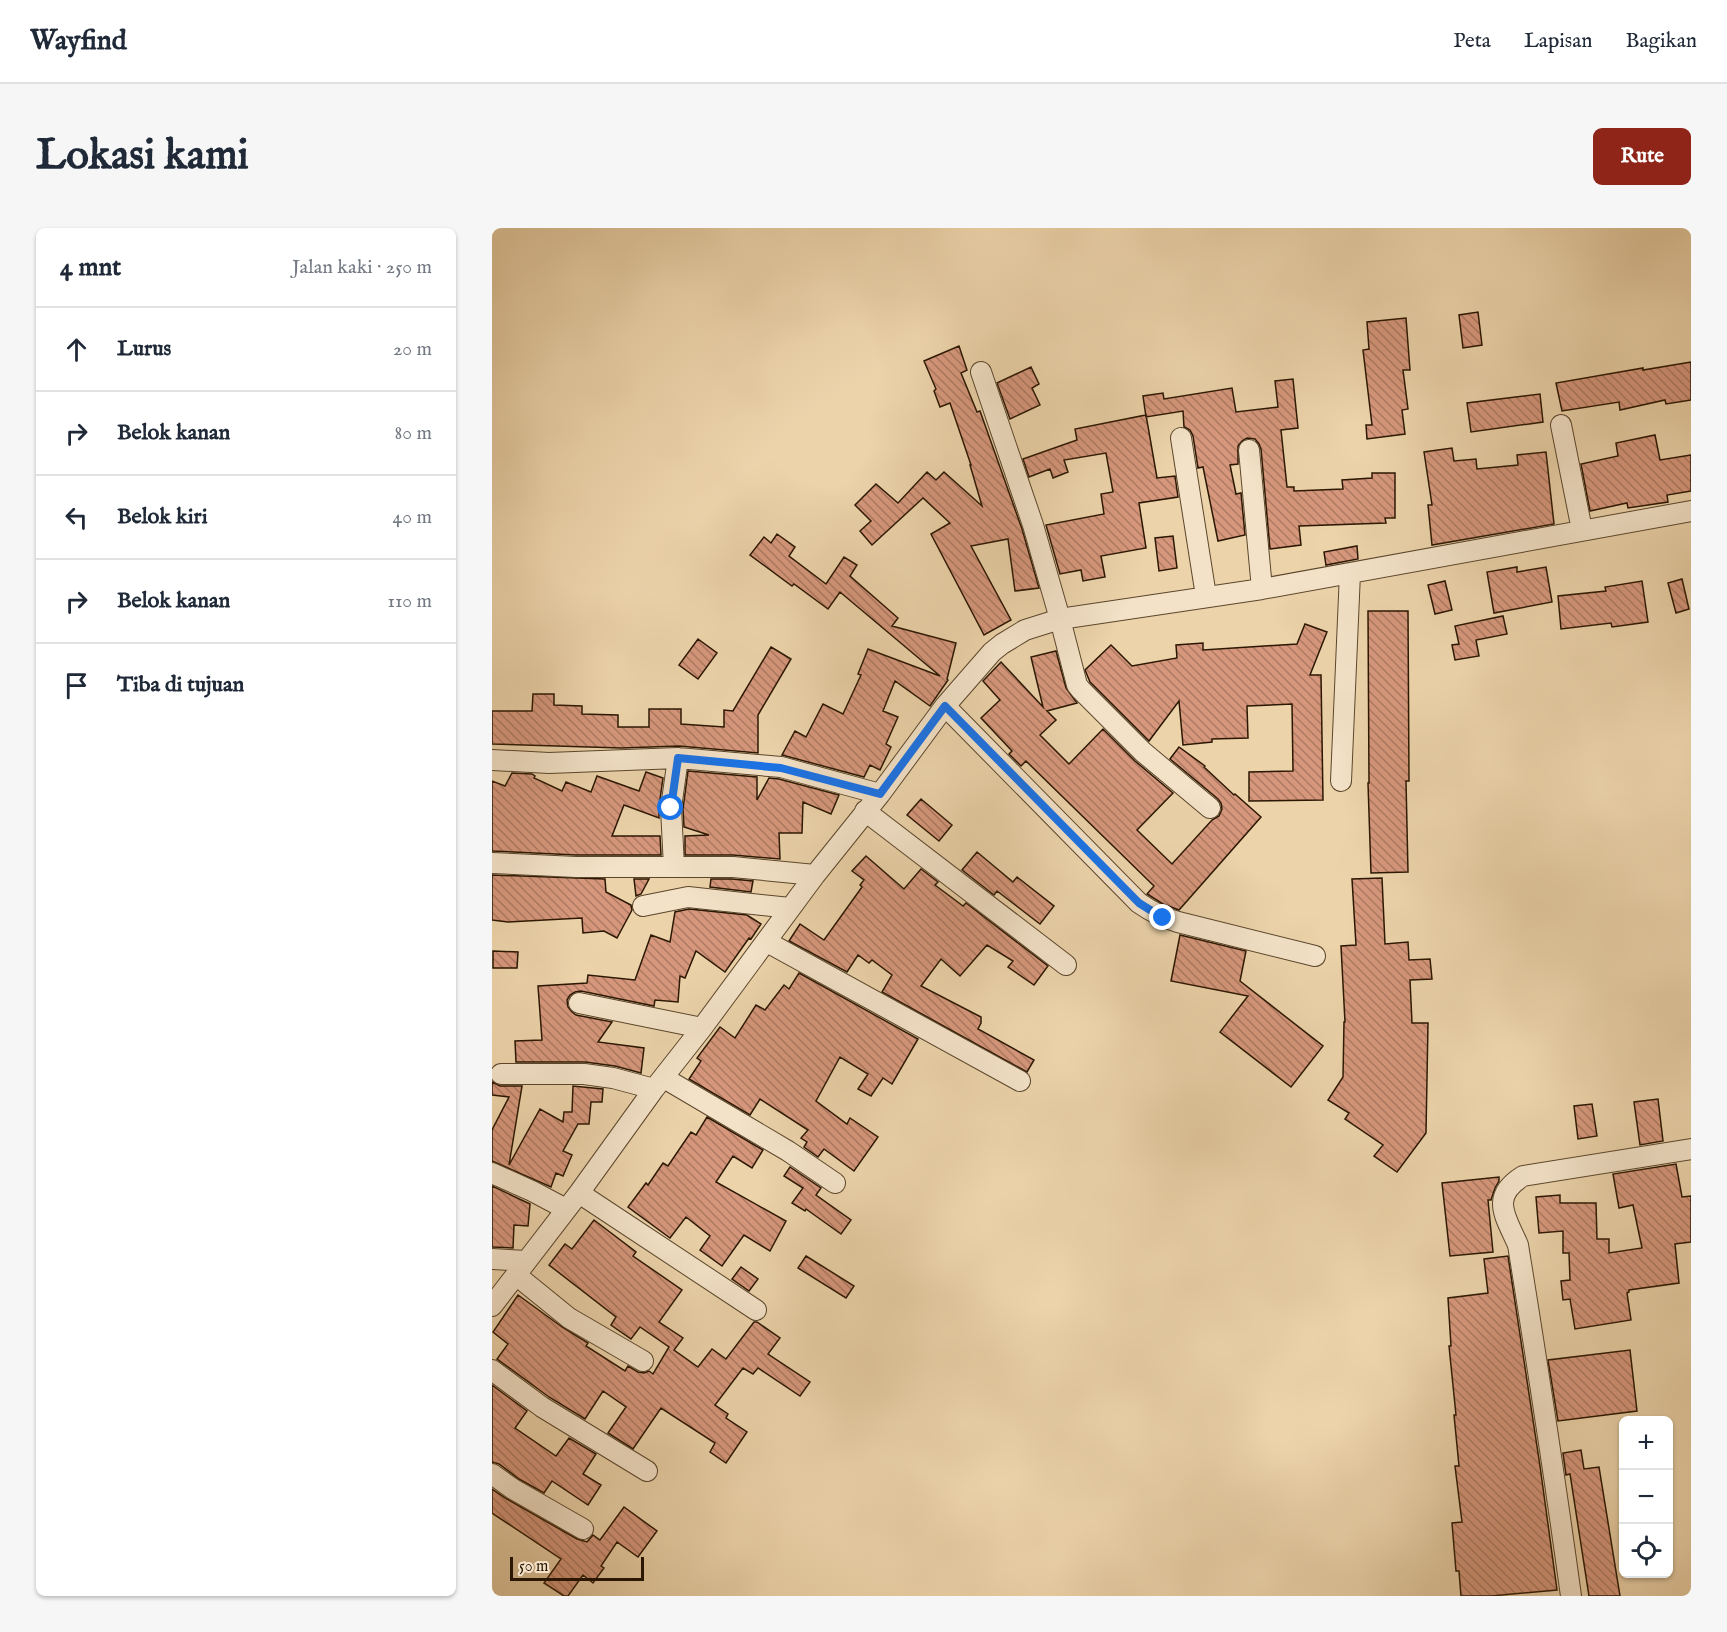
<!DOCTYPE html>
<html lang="id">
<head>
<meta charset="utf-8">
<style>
	:root { --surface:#fff; --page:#f6f6f7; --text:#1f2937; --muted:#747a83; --line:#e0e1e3; --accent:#8f2418 }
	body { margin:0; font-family:"IM FELL English",serif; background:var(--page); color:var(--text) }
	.controls { position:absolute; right:18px; bottom:18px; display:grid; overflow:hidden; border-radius:9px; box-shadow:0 2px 4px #0004 }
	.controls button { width:54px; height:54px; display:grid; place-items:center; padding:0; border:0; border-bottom:2px solid var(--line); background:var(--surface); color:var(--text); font:30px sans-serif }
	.scale { position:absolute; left:18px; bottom:15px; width:134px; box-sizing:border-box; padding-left:6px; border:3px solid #2b1702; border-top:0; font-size:16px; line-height:21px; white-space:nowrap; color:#2b1702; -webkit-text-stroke:4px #f3e2c8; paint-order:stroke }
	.stop { position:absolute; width:18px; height:18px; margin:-14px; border:4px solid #1a73e8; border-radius:50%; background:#fff }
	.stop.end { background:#1a73e8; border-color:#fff; box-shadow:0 2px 6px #0008 }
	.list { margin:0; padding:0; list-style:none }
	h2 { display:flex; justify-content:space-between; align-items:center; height:78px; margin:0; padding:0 24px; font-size:26px }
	h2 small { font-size:20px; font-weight:400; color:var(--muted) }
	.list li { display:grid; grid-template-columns:39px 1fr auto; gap:18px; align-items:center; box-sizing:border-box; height:84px; padding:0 24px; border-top:2px solid var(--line) }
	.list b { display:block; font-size:22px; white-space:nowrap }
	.list em { font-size:20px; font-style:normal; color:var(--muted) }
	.icon { flex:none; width:33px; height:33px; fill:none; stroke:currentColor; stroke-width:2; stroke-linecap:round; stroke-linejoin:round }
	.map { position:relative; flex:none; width:1199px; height:1368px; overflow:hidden; border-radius:9px }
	header { display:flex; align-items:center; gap:36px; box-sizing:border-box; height:84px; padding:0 30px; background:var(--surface); border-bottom:2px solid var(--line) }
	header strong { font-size:28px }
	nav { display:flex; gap:33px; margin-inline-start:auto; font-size:21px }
	.intro { display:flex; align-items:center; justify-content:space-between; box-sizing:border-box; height:144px; padding:0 36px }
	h1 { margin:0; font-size:42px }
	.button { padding:15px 27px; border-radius:9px; background:var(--accent); color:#fff; font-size:21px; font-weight:700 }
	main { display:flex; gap:36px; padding:0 36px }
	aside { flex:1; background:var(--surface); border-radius:9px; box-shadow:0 2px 4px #0004 }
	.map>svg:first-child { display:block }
	.building { fill:url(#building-back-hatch); stroke:#2b1702; stroke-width:1.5 }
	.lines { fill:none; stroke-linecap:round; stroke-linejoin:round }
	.minor-casing { stroke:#5b462c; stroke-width:22 }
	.minor { stroke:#f3e2c8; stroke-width:20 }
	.route { stroke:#1a73e8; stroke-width:8 }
</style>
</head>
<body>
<header>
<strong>Wayfind</strong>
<nav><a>Peta</a><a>Lapisan</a><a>Bagikan</a></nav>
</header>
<div class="intro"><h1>Lokasi kami</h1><a class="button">Rute</a></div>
<main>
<aside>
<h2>4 mnt<small>Jalan kaki · 250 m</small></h2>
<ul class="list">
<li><svg class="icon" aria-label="ahead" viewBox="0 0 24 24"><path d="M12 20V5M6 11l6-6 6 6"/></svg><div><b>Lurus</b></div><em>20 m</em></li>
<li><svg class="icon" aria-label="right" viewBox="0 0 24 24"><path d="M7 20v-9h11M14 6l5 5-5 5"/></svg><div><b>Belok kanan</b></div><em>80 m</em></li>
<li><svg class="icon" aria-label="left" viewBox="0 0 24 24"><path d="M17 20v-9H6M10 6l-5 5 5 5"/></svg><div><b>Belok kiri</b></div><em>40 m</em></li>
<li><svg class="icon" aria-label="right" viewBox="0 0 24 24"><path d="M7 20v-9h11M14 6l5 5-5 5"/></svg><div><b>Belok kanan</b></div><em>110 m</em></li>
<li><svg class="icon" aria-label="arrive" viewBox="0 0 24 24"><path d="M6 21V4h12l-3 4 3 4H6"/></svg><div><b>Tiba di tujuan</b></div></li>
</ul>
</aside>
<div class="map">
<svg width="1199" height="1368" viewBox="0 0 1199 1368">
	<defs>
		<pattern id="building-back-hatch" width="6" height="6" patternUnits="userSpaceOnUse" patternTransform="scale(1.5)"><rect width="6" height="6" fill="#d6977c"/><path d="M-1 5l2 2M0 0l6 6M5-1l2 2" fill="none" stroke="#ae7a63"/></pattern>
	</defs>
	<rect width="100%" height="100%" fill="#ecd3aa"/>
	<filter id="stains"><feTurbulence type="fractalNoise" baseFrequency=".00333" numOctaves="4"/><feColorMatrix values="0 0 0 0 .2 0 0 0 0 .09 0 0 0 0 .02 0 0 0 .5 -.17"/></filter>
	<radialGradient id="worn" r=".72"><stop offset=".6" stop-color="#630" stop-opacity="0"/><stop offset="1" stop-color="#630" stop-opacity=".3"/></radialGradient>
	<path class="building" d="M 986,84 L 990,117 L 971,120 L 967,87 Z
		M 914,90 L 918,142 L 911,142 L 916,181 L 910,182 L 913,206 L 875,211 L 874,197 L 880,197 L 871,122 L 877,121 L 875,94 Z
		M 467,118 L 475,142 L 469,145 L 485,184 L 488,183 L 530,301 L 547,360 L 523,363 L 516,311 L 479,318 L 519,392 L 492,407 L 439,306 L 458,295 L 431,270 L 380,317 L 368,303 L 379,293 L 363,277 L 384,256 L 406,275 L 435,244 L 444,252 L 452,244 L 490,278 L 478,237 L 479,237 L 458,175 L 448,179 L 442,163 L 444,161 L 432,133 Z
		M 1199,134 L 1199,172 L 1174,176 L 1173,172 L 1128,182 L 1127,174 L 1070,183 L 1064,155 L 1151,140 L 1151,142 Z
		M 539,139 L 547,156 L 540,160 L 548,177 L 518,191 L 505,155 Z
		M 801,151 L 806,200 L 789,202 L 795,259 L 802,259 L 802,263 L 851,261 L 850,252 L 880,250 L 880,245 L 903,245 L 903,290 L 893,290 L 894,295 L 807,298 L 809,317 L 778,321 L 769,221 L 767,216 L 763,211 L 755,210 L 750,213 L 746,218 L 746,236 L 738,237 L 744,266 L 749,265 L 753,307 L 726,313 L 711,239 L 706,240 L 701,208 L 698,202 L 692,199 L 691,183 L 654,189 L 651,168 L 671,165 L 672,171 L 740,160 L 744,184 L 786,179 L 783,153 Z
		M 1048,166 L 1051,194 L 979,204 L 975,175 Z
		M 654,187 L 665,250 L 683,248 L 686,269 L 647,275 L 654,320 L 609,328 L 613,349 L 591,353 L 589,342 L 568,346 L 554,297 L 612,286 L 609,266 L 621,264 L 614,225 L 572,232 L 576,244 L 561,250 L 558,241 L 537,249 L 531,231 L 585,212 L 583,201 Z
		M 1163,207 L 1168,232 L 1199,227 L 1199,263 L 1175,267 L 1176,274 L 1136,280 L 1135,275 L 1098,283 L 1089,236 L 1126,228 L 1124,215 Z
		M 960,220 L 962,233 L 984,231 L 985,241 L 1026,237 L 1025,227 L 1054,224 L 1062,296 L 940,317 L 936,277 L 940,277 L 932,224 Z
		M 285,306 L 303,319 L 297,328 L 334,356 L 352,329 L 365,337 L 358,348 L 406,390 L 400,398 L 464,415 L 455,451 L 456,452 L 438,478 L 403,453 L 391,483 L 406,489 L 394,516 L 399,519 L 388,542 L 378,537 L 372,549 L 290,527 L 303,503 L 314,509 L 331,476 L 351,486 L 369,447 L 366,446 L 376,421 L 448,448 L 348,364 L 336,381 L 302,356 L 300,358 L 258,327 L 272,309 L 279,315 Z
		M 681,308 L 685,340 L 667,343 L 663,310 Z
		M 865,318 L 866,331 L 834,337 L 832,324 Z
		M 1025,339 L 1025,344 L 1054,339 L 1060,374 L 1002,385 L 995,344 Z
		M 1190,351 L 1197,381 L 1184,385 L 1176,355 Z
		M 953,353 L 960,382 L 943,386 L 936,357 Z
		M 1150,353 L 1156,394 L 1120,399 L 1119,395 L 1069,401 L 1066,368 L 1114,363 L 1113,359 Z
		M 876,383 L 916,383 L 917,553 L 914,553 L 916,644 L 879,645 L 876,555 L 877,555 Z
		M 1011,388 L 1015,406 L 984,412 L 987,428 L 963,432 L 960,417 L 967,416 L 963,398 Z
		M 813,396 L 835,404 L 818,447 L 829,447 L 831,572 L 757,573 L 757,544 L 801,543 L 800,476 L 755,478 L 756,510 L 720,511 L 720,514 L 691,517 L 687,473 L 657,513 L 598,454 L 593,442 L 619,417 L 640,438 L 685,430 L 684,417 L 711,415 L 711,422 L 805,416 Z
		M 206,411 L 225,425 L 206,451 L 187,437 Z
		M 279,419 L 299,431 L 266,487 L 266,525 L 187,518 L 129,520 L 0,516 L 0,483 L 40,483 L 41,466 L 62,466 L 62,477 L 90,478 L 90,486 L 126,487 L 126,499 L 157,499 L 157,481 L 189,481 L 189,496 L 232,499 L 232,482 L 241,483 Z
		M 564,423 L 574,460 L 585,475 L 555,483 L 564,492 L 548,507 L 577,536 L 611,501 L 643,533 L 681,565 L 645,602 L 680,636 L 720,592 L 727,588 L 730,581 L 729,575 L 726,571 L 678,531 L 687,519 L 713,538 L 712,539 L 742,567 L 743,566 L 769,589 L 687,682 L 671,676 L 655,666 L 662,658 L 534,533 L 529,538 L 517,526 L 520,523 L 489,490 L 508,472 L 491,453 L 509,434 L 551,479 L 539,429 Z
		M 196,543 L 265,549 L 265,572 L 277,550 L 287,551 L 347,567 L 339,586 L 311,574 L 310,605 L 287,605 L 288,631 L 241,627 L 193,627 L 193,608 L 217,607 L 192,599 L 191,581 Z
		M 154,544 L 171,550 L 167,578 L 167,590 L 132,577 L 120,608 L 168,608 L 169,627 L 84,627 L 0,623 L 0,553 L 13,558 L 20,545 L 40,546 L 43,548 L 42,550 L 70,563 L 74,554 L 99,564 L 105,548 L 147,563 Z
		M 429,571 L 460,597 L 447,613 L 415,587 Z
		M 485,624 L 521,654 L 525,649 L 562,678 L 548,696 L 505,663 L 502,667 L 470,642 Z
		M 374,628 L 412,661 L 429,641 L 446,654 L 443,657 L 471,678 L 474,675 L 556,738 L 542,757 L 516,739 L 521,733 L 495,717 L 468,748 L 449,731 L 429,758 L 489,789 L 489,795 L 486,801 L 542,832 L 535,844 L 390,764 L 400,747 L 380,732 L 377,735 L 366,727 L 355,744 L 297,713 L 308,696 L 332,712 L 370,659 L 368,657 L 372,652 L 360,643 Z
		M 0,647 L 113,651 L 114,664 L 139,677 L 140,682 L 125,710 L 112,703 L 91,705 L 90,690 L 16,694 L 0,692 Z
		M 890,650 L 893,716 L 916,714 L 917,732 L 938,731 L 940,751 L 918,752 L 920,795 L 936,795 L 934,905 L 905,944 L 882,928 L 891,917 L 853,891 L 857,885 L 836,872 L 851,849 L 852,794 L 853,794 L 849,718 L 864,717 L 860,651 Z
		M 142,651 L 157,651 L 149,666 L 144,668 Z
		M 219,651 L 240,651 L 261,653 L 259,664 L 218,659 Z
		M 197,681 L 255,687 L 269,696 L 259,711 L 257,710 L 233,744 L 204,723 L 193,750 L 188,748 L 186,774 L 163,772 L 162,778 L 89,763 L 83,764 L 78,767 L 75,772 L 76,779 L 80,784 L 84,787 L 120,794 L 106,814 L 152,820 L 149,845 L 123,838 L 93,834 L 24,834 L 23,813 L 50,812 L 46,758 L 95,755 L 96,747 L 143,752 L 159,707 L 178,714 L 183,684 Z
		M 688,707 L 754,723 L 748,753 L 831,818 L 799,859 L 728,804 L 756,768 L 679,753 Z
		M 1,723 L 26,724 L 25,740 L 1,740 Z
		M 307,745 L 426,811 L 400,856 L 391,850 L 379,868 L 366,861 L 376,846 L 348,829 L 324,873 L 355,896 L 358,890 L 386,909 L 362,943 L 332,921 L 326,929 L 312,919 L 315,914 L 309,910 L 316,902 L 268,871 L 258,887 L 197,851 L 209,833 L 205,830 L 228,799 L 243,810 L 264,777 L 273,782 L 292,757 L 297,761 Z
		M 0,854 L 8,858 L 30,858 L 17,937 L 48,881 L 71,894 L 72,884 L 80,884 L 81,858 L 111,861 L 110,874 L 99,874 L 97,896 L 86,896 L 71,923 L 80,927 L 71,948 L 64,945 L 59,959 L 0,933 L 0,902 L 17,869 L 0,867 Z
		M 1166,871 L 1171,913 L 1148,917 L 1142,874 Z
		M 1100,876 L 1105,908 L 1086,911 L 1082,878 Z
		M 215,889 L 271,922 L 260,940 L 241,928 L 224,954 L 294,993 L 278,1023 L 252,1007 L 230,1038 L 208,1022 L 218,1008 L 194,989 L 178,1010 L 136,979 L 154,955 L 156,957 L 171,935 L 176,938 L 199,904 L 204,907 Z
		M 1184,936 L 1190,969 L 1199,968 L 1199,1014 L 1183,1016 L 1187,1055 L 1137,1062 L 1137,1064 L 1135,1065 L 1139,1092 L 1083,1101 L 1078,1071 L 1071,1072 L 1069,1053 L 1078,1052 L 1077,1025 L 1071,1025 L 1071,1003 L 1047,1005 L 1044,969 L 1068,967 L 1068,975 L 1104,975 L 1105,1011 L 1117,1011 L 1117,1025 L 1150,1020 L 1141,977 L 1127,980 L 1121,946 Z
		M 298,939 L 329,960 L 324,967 L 359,992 L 349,1006 L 314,981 L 313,983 L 300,975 L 311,960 L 292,948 Z
		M 1007,949 L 1007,953 L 1003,960 L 999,972 L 996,972 L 1001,1024 L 958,1028 L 950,955 Z
		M 0,958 L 38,976 L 36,998 L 22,997 L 21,1020 L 0,1019 Z
		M 102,992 L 144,1024 L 141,1028 L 190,1062 L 167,1094 L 191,1110 L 182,1122 L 206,1139 L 220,1121 L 234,1131 L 262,1094 L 265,1094 L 288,1110 L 276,1126 L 318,1154 L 308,1168 L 266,1140 L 261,1146 L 251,1140 L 223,1177 L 236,1186 L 234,1190 L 255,1204 L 234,1235 L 218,1224 L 223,1215 L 169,1180 L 141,1221 L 116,1205 L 134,1179 L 111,1163 L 93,1191 L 57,1169 L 5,1131 L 16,1116 L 1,1104 L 26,1067 L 70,1099 L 96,1115 L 94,1118 L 133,1143 L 136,1138 L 146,1144 L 152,1145 L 157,1143 L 161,1146 L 177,1119 L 148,1099 L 139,1111 L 119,1097 L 124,1089 L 57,1037 L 73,1016 L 80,1021 Z
		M 314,1028 L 362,1058 L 354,1070 L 306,1040 Z
		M 1016,1028 L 1048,1238 L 1065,1362 L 999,1368 L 969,1368 L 967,1343 L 964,1343 L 960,1295 L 970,1294 L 963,1238 L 967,1238 L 962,1187 L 964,1187 L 957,1118 L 959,1118 L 956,1070 L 996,1065 L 992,1031 Z
		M 249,1039 L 266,1051 L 257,1063 L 240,1051 Z
		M 1138,1122 L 1145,1183 L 1066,1193 L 1056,1132 Z
		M 0,1157 L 35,1183 L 23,1200 L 64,1228 L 77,1210 L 104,1226 L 91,1246 L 109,1257 L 96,1277 L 60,1253 L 52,1265 L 27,1251 L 7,1236 L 0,1234 Z
		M 1089,1222 L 1092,1241 L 1107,1239 L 1128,1368 L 1097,1368 L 1078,1246 L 1074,1247 L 1071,1225 Z
		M 0,1261 L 15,1271 L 85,1311 L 95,1314 L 101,1307 L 108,1312 L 132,1279 L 165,1303 L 146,1329 L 125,1314 L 109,1338 L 112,1340 L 101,1355 L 91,1347 L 76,1368 L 72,1368 L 52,1355 L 69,1331 L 0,1285 Z"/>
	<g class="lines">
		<defs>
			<path id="minor" d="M 489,144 L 541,297 L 568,391 L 585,457 L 589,462 L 651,524 L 718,580
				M 1069,197 L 1090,302
				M 689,210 L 714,368
				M 757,222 L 770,361
				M 453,478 L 647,675 C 660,684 671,690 686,694 L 823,728
				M 0,532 L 57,535 L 186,530 L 289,539 L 388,566
				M 849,553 L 858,345
				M 373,583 L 574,737
				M 0,635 L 84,639 L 241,639 L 323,647
				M 182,639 L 179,580 L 186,530
				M 151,678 L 196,669 L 298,680
				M 275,714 L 528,853
				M 87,775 L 210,800
				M 9,846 L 92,846 L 121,850 L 162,861
				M 172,850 L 296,923 L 343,955
				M 0,945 L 40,963 L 74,981
				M 87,965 L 264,1082
				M 0,1031 L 34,1033
				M 24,1047 L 77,1090 L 151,1133
				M 0,1078 L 87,965 L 162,861 L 210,800 L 323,647 L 388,566 L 453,478 L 500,424 L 510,416 L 533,402 L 568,391 L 770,361 L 1199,283
				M 0,1142 L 50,1179 L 155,1243
				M 0,1246 L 21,1261 L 91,1301
				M 1079,1368 C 1063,1251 1045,1134 1026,1017 C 1014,989 997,969 1031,948 L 1199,921"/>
		</defs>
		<use href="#minor" class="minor-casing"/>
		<use href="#minor" class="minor"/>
	</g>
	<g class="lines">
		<path class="route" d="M 179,580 L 186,530 L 289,540 L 388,566 L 453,478 L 647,675 L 671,690"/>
	</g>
	<rect width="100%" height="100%" filter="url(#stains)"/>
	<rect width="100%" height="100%" fill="url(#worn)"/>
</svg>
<div class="controls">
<button>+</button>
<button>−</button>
<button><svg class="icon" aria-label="locate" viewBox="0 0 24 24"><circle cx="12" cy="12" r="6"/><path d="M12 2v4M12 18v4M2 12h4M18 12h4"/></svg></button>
</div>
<div class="scale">50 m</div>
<div class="stop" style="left:179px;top:580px"></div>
<div class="stop end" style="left:671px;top:690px"></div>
</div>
</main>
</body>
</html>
